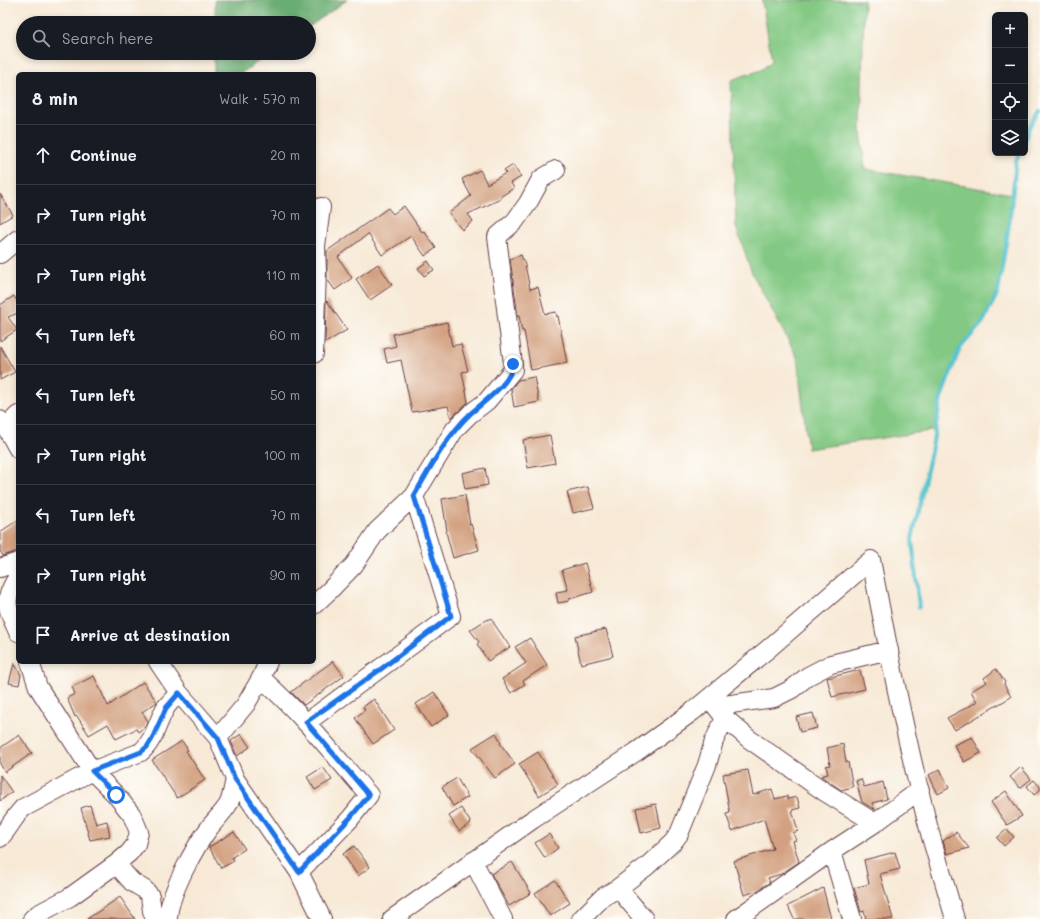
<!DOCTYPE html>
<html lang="en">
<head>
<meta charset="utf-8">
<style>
	:root { --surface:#171b24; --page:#20242c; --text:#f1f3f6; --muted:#9ea1a6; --line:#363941 }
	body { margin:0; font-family:Mali,sans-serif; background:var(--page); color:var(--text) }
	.controls { position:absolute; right:12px; top:12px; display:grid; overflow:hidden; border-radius:6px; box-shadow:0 2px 6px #0003 }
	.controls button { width:36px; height:36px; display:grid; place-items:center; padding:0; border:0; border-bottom:1px solid var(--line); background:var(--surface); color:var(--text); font:20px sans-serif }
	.stop { position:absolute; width:12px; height:12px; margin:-9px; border:3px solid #1a73e8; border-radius:50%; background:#fff }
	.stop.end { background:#1a73e8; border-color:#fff; box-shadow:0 1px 4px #0008 }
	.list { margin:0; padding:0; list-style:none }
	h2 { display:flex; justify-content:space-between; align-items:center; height:52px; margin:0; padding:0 16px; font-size:17px }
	h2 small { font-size:13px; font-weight:400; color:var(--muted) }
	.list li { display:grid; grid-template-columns:26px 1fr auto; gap:12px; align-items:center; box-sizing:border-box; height:60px; padding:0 16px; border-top:1px solid var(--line) }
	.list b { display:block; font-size:15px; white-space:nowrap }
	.list em { font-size:13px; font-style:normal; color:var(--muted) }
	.icon { flex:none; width:22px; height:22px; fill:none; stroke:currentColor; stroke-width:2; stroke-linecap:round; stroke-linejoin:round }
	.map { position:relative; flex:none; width:1040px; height:919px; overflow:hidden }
	.search { position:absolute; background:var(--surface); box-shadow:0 2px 6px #0003; left:16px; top:16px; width:300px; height:44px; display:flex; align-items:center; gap:10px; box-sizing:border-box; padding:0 14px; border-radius:22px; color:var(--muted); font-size:15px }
	.panel { position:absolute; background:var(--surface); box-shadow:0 2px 6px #0003; left:16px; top:72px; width:300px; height:592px; border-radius:6px }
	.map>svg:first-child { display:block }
	.green { fill:#83c984; stroke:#667458 }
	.forest { fill:#6aad72; stroke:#5a664e }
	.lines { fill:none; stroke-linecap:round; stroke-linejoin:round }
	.stream { stroke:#55c2ce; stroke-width:4 }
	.building { fill:#d3a181 }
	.minor-casing { stroke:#643d45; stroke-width:20 }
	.minor { stroke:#fff; stroke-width:18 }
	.route { stroke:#1a73e8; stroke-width:5 }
</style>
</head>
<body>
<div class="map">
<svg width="1040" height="919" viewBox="0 0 1040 919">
	<rect width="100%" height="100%" fill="#fdfcf7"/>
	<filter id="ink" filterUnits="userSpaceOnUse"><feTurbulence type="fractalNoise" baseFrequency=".025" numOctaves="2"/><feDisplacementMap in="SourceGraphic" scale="8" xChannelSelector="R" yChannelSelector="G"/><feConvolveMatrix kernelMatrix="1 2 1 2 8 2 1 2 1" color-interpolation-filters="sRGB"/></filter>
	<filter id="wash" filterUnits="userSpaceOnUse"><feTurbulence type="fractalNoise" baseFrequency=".012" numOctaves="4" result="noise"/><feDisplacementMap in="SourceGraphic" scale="16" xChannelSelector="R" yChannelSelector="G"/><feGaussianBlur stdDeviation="0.9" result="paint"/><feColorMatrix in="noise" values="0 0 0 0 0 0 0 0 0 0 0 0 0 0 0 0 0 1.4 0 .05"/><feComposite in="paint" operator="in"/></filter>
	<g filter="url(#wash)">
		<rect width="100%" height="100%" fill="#f7e9d6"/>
		<path class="green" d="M 762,0 L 864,0 L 861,130 L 865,169 L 1012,194 L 998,292 L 983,322 L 960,348 L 941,398 L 936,430 L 808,449 L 797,357 L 752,273 L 736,227 L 731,80 L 761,70 L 772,61 Z"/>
		<path class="forest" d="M 215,0 L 347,0 L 309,27 L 309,23 L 215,23 Z
			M 214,53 L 271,53 L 240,74 L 214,74 Z"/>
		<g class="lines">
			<path class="stream" d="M 1025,139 L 1029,127 L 1040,111
				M 919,607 L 912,539 L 933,442 L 941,398 L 960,348 L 983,322 L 998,292 L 1010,218 L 1016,161 L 1020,153"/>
		</g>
		<g id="blocks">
			<path class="building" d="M 513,165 L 521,177 L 511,183 L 514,188 L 500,197 L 501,199 L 468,214 L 473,221 L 462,230 L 449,213 L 471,196 L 462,179 L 480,170 L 487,184 L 506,173 L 504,171 Z
				M 0,194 L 13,215 L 0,223 Z
				M 404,206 L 422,232 L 424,231 L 436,248 L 425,256 L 411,236 L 382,255 L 368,234 L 338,257 L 352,278 L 335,290 L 327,279 L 327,251 L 388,208 L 393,214 Z
				M 521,255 L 525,265 L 530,289 L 538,287 L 545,314 L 556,312 L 557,317 L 558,316 L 567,363 L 531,370 L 524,331 L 522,331 L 519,316 L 518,317 L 510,259 Z
				M 428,261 L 434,270 L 424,276 L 418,268 Z
				M 378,264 L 392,285 L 370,300 L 356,279 Z
				M 14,296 L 18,303 L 18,313 L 8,317 L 17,330 L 0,341 L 0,305 Z
				M 327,301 L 347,330 L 325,343 L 326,302 Z
				M 447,322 L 452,346 L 461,344 L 468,371 L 462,372 L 468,402 L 451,418 L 448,406 L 412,412 L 401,360 L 387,363 L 384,349 L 396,346 L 393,334 Z
				M 0,346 L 15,372 L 0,380 Z
				M 534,377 L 539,402 L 514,407 L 511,389 L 518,380 Z
				M 550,435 L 555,463 L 528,468 L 523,440 Z
				M 485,468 L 488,485 L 465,489 L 462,473 Z
				M 588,487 L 594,508 L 573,513 L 567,492 Z
				M 465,495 L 470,525 L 471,524 L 479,550 L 453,558 L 446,532 L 447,531 L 442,499 Z
				M 18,520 L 18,551 L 3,556 L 0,551 L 0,532 Z
				M 585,563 L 593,592 L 569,599 L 569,601 L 558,603 L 556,592 L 568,590 L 562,570 Z
				M 491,618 L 495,625 L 510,647 L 488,661 L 477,644 L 479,642 L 470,630 L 481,623 Z
				M 606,629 L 613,656 L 581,664 L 575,636 Z
				M 530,638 L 547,665 L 523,681 L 525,684 L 511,693 L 502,679 L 526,663 L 515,647 Z
				M 333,661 L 344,676 L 304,705 L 291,692 Z
				M 14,663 L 21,675 L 19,685 L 9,683 Z
				M 996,669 L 1005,682 L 1004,684 L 1011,697 L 955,730 L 947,718 L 977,702 L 971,691 L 987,682 L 984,678 Z
				M 860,670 L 865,689 L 832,697 L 827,678 Z
				M 94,676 L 108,706 L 143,682 L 157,702 L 142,712 L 148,721 L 145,727 L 138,732 L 136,729 L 116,739 L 108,724 L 89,735 L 77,716 L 75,717 L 67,698 L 75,694 L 72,687 Z
				M 434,692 L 449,715 L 431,727 L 416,704 Z
				M 374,699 L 394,730 L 373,744 L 355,718 L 365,710 L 363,707 Z
				M 813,713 L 817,728 L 800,732 L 796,717 Z
				M 496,733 L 501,742 L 500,743 L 515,764 L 495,778 L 472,748 Z
				M 241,734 L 250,747 L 237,756 L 231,741 Z
				M 19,735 L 32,753 L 5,772 L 0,764 L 0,748 Z
				M 972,737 L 981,753 L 964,762 L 954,745 Z
				M 182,741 L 188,750 L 186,751 L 205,780 L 177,798 L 152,760 Z
				M 843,744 L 846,762 L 848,762 L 853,787 L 841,790 L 821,776 L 828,774 L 826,766 L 830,765 L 827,748 Z
				M 538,752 L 558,784 L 539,796 L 519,764 Z
				M 323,767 L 332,780 L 315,790 L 307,777 Z
				M 1021,767 L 1031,779 L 1020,788 L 1010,777 Z
				M 940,769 L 949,788 L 938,794 L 929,775 Z
				M 748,770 L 753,795 L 772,789 L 775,799 L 787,796 L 788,799 L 797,797 L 800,808 L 792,810 L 798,831 L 793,833 L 796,840 L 793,841 L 799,862 L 781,874 L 768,878 L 770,882 L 757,891 L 744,895 L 734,861 L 773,849 L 764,819 L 732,831 L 726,814 L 730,813 L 723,774 Z
				M 0,775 L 12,792 L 0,801 Z
				M 457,778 L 468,797 L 453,806 L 442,787 Z
				M 861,779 L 864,787 L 883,782 L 887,799 L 872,803 L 875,810 L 862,802 L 856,781 Z
				M 1034,780 L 1040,787 L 1040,790 L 1034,795 L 1027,786 Z
				M 1006,791 L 1022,816 L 1007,825 L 991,802 Z
				M 656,804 L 661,828 L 641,833 L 636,808 Z
				M 90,805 L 96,824 L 107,821 L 110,836 L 90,840 L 81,808 Z
				M 461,808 L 471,823 L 459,831 L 449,816 Z
				M 1007,829 L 1014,837 L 1004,846 L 997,838 Z
				M 234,832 L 245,849 L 232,857 L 234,861 L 221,868 L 209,847 Z
				M 956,832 L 969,848 L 947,854 L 943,841 Z
				M 549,834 L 558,848 L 545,858 L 535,843 Z
				M 354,846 L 370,867 L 358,876 L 343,854 Z
				M 895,852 L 900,869 L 880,874 L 893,919 L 866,919 L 864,911 L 861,912 L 854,888 L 869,884 L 864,860 Z
				M 512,862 L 531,893 L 509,906 L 491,874 Z
				M 555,880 L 570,903 L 550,916 L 535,893 Z
				M 823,888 L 831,919 L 794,919 L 788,906 Z
				M 120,897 L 135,919 L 87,919 Z"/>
		</g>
	</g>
	<g filter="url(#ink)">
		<use href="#blocks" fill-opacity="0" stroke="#643d45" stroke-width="1"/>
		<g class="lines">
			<defs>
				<path id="minor" d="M 0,254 L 18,239
					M 317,271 L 316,246 L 321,207
					M 314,272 L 317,271 L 314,354
					M 0,420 L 6,427 L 18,449
					M 6,427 L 18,415
					M 0,568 L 18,562
					M 18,576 C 2,602 6,605 18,632
					M 314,605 L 329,591 L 354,565 L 377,531 L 414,496 L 455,429 L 470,414 L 487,401 L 513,370 L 513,364 L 497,237 L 515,221 L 528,203 L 541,179 L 556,170
					M 30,662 L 38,687 L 92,771 L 116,795 L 132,815 L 139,832 L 136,844 L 129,853 L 116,864 L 70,897 L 38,914 L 32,919
					M 158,662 L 179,693 L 218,738 L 235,779 L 299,872 L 322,919
					M 261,678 C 301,713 334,755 369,795 L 350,819 L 299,872
					M 709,698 L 725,718 L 749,739 L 825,792 L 875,823
					M 717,706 L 774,698 L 792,689 L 808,676 L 831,664 L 889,650
					M 306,723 L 451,616 L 414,496
					M 218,738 L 246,704 L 261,678 L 268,662
					M 0,838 C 9,828 14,817 23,808 L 92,771 L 141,752 C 155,740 157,722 166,707 C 170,702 175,697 179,693
					M 832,851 L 852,919
					M 473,861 L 503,919
					M 116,864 L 132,882 L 145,890 L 150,896 L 152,911 L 155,919
					M 618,888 L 644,919
					M 168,919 C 168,896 195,846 210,827 C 216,819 224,812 229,803 C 232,796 233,787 235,779
					M 392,919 L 532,820 L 636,752 L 692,712 L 768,649 L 871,560 C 889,653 907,746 931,837 C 939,864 947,892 955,919
					M 581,919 L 603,897 L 618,888 L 647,866 L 673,842 L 679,834 L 707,765 L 714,741 L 725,718
					M 736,919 L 832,851 L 875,823 L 920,790"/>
			</defs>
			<use href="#minor" class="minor-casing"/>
			<use href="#minor" class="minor"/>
		</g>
	</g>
	<g class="lines" filter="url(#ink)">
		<path class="route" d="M 116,795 L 92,771 L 141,752 L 147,747 L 152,739 L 166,708 L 179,693 L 218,738 L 235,779 L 299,872 L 350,818 L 369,795 L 306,722 L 381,669 L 451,616 L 414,496 C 430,468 446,437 470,414 C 483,402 511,384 513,364"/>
	</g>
</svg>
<div class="controls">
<button>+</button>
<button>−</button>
<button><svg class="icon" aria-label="locate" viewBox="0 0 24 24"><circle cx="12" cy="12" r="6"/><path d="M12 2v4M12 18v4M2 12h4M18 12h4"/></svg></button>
<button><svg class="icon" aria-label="layers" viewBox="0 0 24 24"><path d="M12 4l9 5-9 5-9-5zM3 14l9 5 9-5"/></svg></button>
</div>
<div class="stop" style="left:116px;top:795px"></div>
<div class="stop end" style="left:513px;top:364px"></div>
<div class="search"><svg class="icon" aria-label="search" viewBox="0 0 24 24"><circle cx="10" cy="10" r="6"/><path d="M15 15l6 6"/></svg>Search here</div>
<section class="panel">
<h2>8 min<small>Walk · 570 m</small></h2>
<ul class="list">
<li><svg class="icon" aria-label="ahead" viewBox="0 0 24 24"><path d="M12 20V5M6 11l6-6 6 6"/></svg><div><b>Continue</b></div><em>20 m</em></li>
<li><svg class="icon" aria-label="right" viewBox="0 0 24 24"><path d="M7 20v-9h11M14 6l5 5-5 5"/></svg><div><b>Turn right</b></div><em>70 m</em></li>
<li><svg class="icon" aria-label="right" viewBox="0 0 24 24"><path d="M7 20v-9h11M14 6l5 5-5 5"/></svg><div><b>Turn right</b></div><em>110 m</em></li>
<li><svg class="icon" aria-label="left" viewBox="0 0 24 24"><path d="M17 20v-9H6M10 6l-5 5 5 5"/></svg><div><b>Turn left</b></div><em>60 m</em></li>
<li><svg class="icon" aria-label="left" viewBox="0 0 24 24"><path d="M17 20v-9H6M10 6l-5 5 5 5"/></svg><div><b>Turn left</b></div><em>50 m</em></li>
<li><svg class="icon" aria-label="right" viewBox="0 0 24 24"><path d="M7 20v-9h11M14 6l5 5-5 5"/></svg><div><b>Turn right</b></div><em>100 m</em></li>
<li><svg class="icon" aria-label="left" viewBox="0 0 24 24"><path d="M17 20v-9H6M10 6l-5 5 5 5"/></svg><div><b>Turn left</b></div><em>70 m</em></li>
<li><svg class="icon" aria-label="right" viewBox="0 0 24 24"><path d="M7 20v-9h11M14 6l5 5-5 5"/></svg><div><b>Turn right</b></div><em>90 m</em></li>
<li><svg class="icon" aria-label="arrive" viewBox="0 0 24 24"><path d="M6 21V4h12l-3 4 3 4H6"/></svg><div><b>Arrive at destination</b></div></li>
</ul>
</section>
</div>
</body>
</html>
